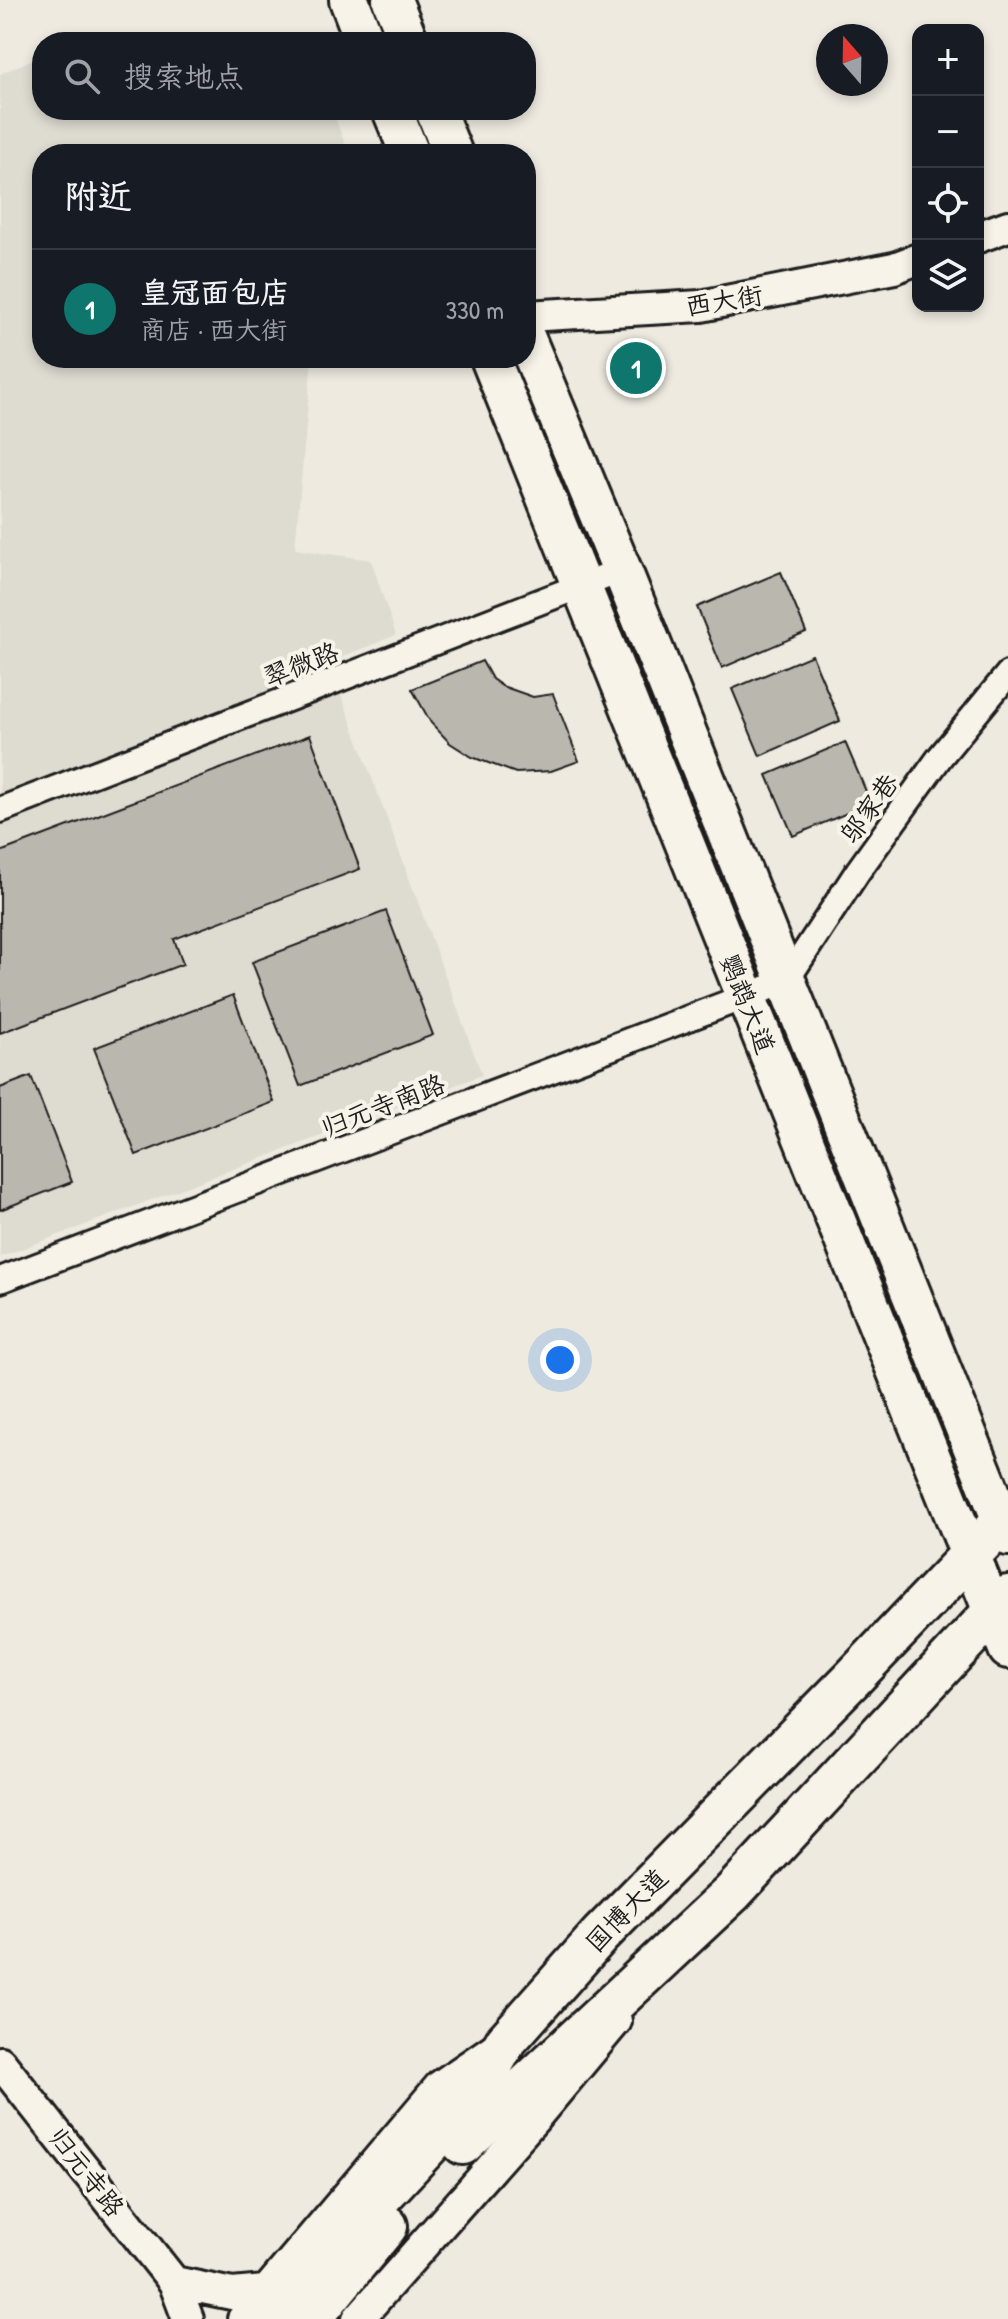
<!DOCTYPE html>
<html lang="zh">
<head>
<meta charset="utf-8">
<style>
	:root { --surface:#171b24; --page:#242831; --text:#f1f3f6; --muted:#9ea1a6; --line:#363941; --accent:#0f766e }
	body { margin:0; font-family:"Patrick Hand","LXGW WenKai TC",sans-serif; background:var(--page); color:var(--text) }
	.controls { position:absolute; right:24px; top:24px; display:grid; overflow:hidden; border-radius:16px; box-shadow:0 4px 12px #0003 }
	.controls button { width:72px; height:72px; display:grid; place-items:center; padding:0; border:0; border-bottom:2px solid var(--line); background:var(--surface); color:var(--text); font:40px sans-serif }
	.compass { position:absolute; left:816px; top:24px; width:72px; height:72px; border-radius:50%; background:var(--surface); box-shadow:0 4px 12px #0003; rotate:340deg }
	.you { position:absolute; left:560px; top:1360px; width:28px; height:28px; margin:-20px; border:6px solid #fff; border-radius:50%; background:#1a73e8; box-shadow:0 0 0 12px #1a73e833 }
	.badge { display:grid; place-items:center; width:52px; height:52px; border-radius:50%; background:var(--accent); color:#fff; font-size:26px; font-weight:700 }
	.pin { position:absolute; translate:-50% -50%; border:4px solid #fff; box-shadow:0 2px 8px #0006 }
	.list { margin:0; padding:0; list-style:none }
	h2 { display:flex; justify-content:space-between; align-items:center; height:104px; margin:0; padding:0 32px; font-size:34px }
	h2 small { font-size:26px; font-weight:400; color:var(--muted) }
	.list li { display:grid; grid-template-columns:52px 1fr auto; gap:24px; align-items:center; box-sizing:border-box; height:120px; padding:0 32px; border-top:2px solid var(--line) }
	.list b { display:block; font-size:30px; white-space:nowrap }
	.list p { margin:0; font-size:26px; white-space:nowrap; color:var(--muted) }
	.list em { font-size:26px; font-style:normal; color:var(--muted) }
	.icon { flex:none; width:44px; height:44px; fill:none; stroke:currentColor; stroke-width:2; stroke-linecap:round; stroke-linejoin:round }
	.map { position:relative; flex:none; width:1008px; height:2319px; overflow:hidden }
	.search { position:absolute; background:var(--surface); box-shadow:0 4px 12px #0003; left:32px; top:32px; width:504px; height:88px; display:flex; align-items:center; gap:20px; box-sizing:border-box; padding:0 28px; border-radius:32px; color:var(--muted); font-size:30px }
	.panel { position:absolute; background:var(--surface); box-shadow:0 4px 12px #0003; left:32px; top:144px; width:504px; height:224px; border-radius:32px }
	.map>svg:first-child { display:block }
	.built { fill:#dedbd1 }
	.building { fill:#bab7af; stroke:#1c1c1c; stroke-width:2 }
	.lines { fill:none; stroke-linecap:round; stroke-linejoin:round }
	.minor-casing { stroke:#1c1c1c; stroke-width:30 }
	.tertiary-casing { stroke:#1c1c1c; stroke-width:36 }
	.primary-casing { stroke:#1c1c1c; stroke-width:44 }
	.trunk-casing { stroke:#1c1c1c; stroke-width:46 }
	.minor { stroke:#f7f3e8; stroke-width:24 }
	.tertiary { stroke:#f7f3e8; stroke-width:30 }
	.primary { stroke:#f7f3e8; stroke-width:38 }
	.trunk { stroke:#f7f3e8; stroke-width:40 }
	.labels { text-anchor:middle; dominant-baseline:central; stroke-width:8; stroke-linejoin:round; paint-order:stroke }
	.street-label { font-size:26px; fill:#1c1c1c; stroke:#f7f3e8 }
</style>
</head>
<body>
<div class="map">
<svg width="1008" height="2319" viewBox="0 0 1008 2319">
	<rect width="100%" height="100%" fill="#eeeae0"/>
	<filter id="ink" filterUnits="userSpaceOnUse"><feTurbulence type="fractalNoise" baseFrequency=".0125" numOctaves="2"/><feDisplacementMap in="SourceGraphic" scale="16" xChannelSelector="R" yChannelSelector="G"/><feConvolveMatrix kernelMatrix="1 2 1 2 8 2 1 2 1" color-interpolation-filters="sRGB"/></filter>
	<g filter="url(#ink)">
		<path class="built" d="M 42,55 L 42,110 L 332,110 L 349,154 L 42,154 L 42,358 L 312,358 L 295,549 L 371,560 L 396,635 L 329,662 L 482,1075 L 0,1257 L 0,74 Z"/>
		<path class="building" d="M 781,572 L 806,632 L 722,668 L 697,607 Z
			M 812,655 L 840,721 L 760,756 L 732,689 Z
			M 482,661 L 492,679 L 502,686 L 533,697 L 553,694 L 579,761 L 551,771 L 516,773 L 472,757 L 450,743 L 431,723 L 412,689 Z
			M 310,735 L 360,869 L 174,939 L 183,964 L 0,1033 L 0,852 Z
			M 845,742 L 871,803 L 793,836 L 767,775 Z
			M 386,911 L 433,1035 L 300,1086 L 252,962 Z
			M 233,995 L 274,1102 L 136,1155 L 94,1048 Z
			M 31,1076 L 72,1182 L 0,1210 L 0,1088 Z"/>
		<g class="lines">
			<defs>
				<path id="minor" d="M 0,810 L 622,570
					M 0,1280 L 786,981 L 858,871 L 940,757 L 1008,674"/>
				<path id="tertiary" d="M 978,237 L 1008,226
					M 526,316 L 701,306 L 894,268 L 918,259
					M 0,2062 L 174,2282
					M 188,2319 L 174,2282 L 232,2294 L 265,2291
					M 243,2319 L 440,2086 L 501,2044
					M 358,2319 L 535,2118 L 616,2021"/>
				<path id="primary" d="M 349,0 L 365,42
					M 392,0 L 409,42
					M 392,110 L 410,154
					M 435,110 L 453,154
					M 526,339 L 622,570 L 1008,1536
					M 490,358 L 1008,1649"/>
				<path id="trunk" d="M 463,2144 L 732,1893 L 1008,1596
					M 275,2319 L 311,2272 L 473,2098 L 506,2041 L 600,1935 L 853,1678 L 1002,1522
					M 311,2319 L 387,2226"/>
			</defs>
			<use href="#minor" class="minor-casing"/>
			<use href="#tertiary" class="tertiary-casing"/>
			<use href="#primary" class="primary-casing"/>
			<use href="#trunk" class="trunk-casing"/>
			<use href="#minor" class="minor"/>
			<use href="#tertiary" class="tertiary"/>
			<use href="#primary" class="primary"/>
			<use href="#trunk" class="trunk"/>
		</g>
	</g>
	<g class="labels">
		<g class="street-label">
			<text transform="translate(724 300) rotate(-9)">西大街</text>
			<text transform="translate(301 664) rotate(-21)">翠微路</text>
			<text transform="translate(869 808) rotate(-54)">邬家巷</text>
			<text transform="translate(748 1004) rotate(68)">鹦鹉大道</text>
			<text transform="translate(383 1105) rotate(-21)">归元寺南路</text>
			<text transform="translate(626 1910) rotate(-46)">国博大道</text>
			<text transform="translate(87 2172) rotate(52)">归元寺路</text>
		</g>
	</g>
</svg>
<div class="controls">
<button>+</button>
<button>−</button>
<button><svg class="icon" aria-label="locate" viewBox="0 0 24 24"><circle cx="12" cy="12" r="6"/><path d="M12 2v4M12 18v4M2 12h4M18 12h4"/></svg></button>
<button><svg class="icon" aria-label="layers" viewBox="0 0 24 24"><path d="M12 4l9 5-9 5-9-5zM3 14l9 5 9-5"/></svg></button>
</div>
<svg class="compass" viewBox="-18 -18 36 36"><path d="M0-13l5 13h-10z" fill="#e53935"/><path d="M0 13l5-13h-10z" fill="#9ea1a6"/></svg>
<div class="you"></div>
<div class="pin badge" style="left:636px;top:368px">1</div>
<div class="search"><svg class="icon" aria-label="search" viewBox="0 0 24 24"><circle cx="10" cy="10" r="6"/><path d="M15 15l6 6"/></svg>搜索地点</div>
<section class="panel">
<h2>附近<small></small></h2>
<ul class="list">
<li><span class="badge">1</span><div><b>皇冠面包店</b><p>商店 · 西大街</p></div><em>330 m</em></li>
</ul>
</section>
</div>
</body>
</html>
